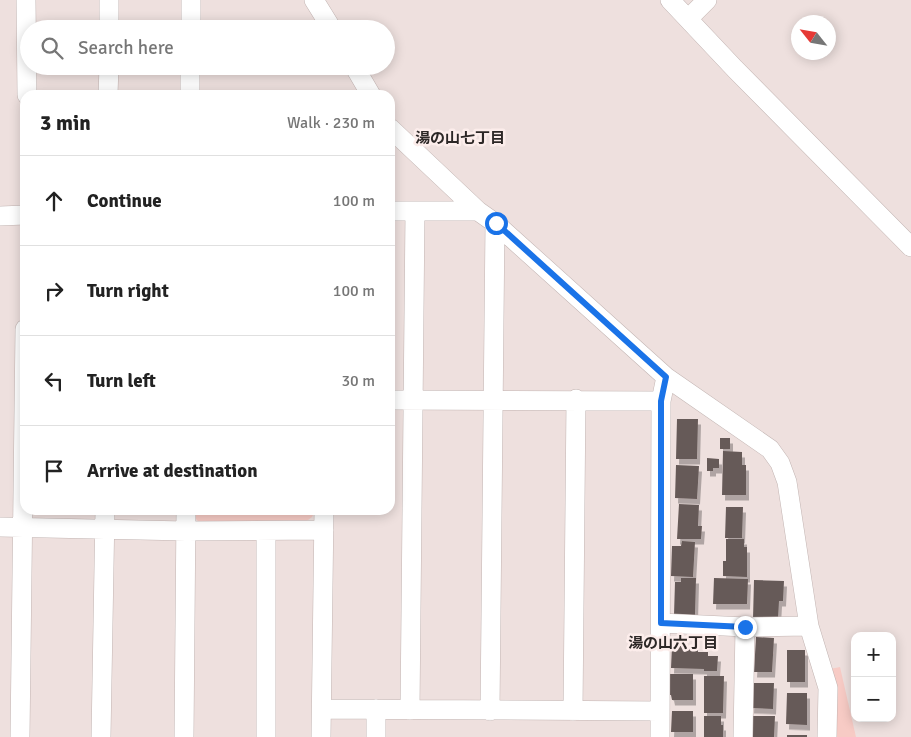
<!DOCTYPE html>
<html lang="en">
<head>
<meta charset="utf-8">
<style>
	:root { --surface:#fff; --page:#f6f6f6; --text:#222; --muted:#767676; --line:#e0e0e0 }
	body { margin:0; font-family:Signika,"Noto Sans JP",sans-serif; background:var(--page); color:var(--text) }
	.controls { position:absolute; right:15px; bottom:15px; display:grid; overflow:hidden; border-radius:10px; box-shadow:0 2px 12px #0003 }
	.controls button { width:45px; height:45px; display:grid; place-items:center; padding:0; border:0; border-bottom:1px solid var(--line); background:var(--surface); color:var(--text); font:25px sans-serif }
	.compass { position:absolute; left:791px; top:15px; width:45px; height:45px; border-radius:50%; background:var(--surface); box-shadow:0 2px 12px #0003; rotate:301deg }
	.stop { position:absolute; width:15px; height:15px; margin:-11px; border:4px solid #1a73e8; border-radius:50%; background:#fff }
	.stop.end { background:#1a73e8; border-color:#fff; box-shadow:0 1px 5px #0008 }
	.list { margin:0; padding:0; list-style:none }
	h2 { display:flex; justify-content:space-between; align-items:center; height:65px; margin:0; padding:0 20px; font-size:21px }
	h2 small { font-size:16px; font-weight:400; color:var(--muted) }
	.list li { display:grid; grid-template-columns:32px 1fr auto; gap:15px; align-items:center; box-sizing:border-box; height:90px; padding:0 20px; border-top:1px solid var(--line) }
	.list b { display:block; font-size:19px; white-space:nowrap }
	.list em { font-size:16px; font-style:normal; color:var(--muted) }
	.icon { flex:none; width:28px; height:28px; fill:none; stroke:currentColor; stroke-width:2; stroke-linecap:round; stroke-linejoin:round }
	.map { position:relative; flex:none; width:911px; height:737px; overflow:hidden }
	.search { position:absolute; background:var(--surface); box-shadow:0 2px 12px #0003; left:20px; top:20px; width:375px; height:55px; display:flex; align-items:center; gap:12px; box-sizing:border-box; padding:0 18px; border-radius:28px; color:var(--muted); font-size:19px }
	.panel { position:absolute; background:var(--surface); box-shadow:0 2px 12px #0003; left:20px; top:90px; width:375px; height:425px; border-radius:15px }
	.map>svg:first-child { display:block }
	.green { fill:#f7cbc5 }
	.building { fill:#665a58; filter:url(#shadow) }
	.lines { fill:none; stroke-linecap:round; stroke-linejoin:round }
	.minor-casing { stroke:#c2b4b2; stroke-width:20 }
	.minor { stroke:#fff; stroke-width:19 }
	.route { stroke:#1a73e8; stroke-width:6 }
	.labels { text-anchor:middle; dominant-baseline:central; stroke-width:5; stroke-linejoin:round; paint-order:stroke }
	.neighbourhood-label { font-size:15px; font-weight:bold; fill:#2c2726; stroke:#fcedeb }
</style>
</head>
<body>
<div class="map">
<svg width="911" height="737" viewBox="0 0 911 737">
	<defs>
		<filter id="shadow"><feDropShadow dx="3" dy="5.5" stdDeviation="0" flood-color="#0004"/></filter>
	</defs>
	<rect width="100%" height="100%" fill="#eee0de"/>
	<path class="green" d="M 192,510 L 315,510 L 312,517 L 304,523 L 199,522 L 192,515 Z
		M 840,667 L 856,737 L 831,737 L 830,669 Z"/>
	<path class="building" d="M 677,419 L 698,419 L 697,459 L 676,459 Z
		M 720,438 L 730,438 L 730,449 L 720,449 Z
		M 723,451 L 742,452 L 742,465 L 746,465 L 746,495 L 722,495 Z
		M 707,458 L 719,459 L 719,468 L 713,468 L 713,471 L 707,471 Z
		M 676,465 L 699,466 L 697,499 L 675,498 Z
		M 679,504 L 699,505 L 698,526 L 702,526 L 701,539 L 677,539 Z
		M 726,507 L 743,507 L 742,538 L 725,538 Z
		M 726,539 L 744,539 L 744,547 L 747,547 L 747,577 L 723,576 L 723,561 L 726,561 Z
		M 682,541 L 695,542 L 693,577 L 671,576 L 672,546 L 681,546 Z
		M 681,578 L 696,578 L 695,615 L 674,615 L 675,582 L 681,582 Z
		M 714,578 L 748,579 L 747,604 L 713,604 Z
		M 754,580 L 784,581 L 783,601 L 779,601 L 778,619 L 753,619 Z
		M 756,637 L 774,638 L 772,672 L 754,672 Z
		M 672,646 L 685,646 L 685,649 L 698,649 L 698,652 L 708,652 L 708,656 L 718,656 L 717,671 L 704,671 L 704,669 L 671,668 Z
		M 787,650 L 805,650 L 805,682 L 787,682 Z
		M 670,674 L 693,674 L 693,700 L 672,700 L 671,695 L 670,695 Z
		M 704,676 L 724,676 L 723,713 L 704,713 Z
		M 752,683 L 774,683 L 773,709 L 751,708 Z
		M 787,693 L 807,693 L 807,725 L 786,724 Z
		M 672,711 L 693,711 L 693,732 L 671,732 Z
		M 704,716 L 721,716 L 721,725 L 723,725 L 723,737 L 704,737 Z
		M 751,716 L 775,716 L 774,737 L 751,737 Z
		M 787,735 L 807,735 L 807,737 L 787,737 Z"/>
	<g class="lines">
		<defs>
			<path id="minor" d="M 26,0 L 27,95
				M 314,0 L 332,29
				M 670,0 L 735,69 L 911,247
				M 688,19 L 707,0
				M 109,29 L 109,0
				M 191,29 L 191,0
				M 190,66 L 190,95
				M 354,66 L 371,95
				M 108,95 L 109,66
				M 390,128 L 478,211 L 495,223 L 666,377 L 770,449 L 780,463 L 787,482 L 809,626 L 828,688 L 827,737
				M 390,211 L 478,211
				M 0,216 L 25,215
				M 390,400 L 661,401
				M 0,527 L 186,531 L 324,530
				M 266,531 L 266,737
				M 661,623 L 745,627 L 809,626
				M 322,709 L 660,711
				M 376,709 L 376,737
				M 410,710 L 415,212
				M 490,711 L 495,223
				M 573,711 L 576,399
				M 20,737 L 25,329
				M 101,737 L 105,510
				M 184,737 L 186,510
				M 321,737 L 324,510
				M 660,737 L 661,401 L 666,377
				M 743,737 L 745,627"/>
		</defs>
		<use href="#minor" class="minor-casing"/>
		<use href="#minor" class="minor"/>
	</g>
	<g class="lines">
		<path class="route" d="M 496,223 L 666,377 L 661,401 L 661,623 L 745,627"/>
	</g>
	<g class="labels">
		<g class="neighbourhood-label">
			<text x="460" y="138">湯の山七丁目</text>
			<text x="673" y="643">湯の山六丁目</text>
		</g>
	</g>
</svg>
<div class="controls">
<button>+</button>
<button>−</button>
</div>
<svg class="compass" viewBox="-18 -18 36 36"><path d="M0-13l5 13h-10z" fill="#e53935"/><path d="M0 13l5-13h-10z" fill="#767676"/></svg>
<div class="stop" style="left:496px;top:223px"></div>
<div class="stop end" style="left:745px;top:627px"></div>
<div class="search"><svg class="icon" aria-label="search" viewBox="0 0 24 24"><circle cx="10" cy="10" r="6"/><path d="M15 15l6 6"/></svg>Search here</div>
<section class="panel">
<h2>3 min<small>Walk · 230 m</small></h2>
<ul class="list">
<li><svg class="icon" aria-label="ahead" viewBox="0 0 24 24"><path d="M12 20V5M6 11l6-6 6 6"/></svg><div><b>Continue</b></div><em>100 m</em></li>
<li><svg class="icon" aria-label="right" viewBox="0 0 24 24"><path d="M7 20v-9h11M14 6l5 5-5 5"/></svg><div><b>Turn right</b></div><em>100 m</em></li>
<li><svg class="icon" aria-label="left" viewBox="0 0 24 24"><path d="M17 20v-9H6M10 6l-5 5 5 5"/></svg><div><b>Turn left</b></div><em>30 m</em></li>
<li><svg class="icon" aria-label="arrive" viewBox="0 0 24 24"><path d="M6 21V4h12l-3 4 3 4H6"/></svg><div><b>Arrive at destination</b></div></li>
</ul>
</section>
</div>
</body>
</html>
